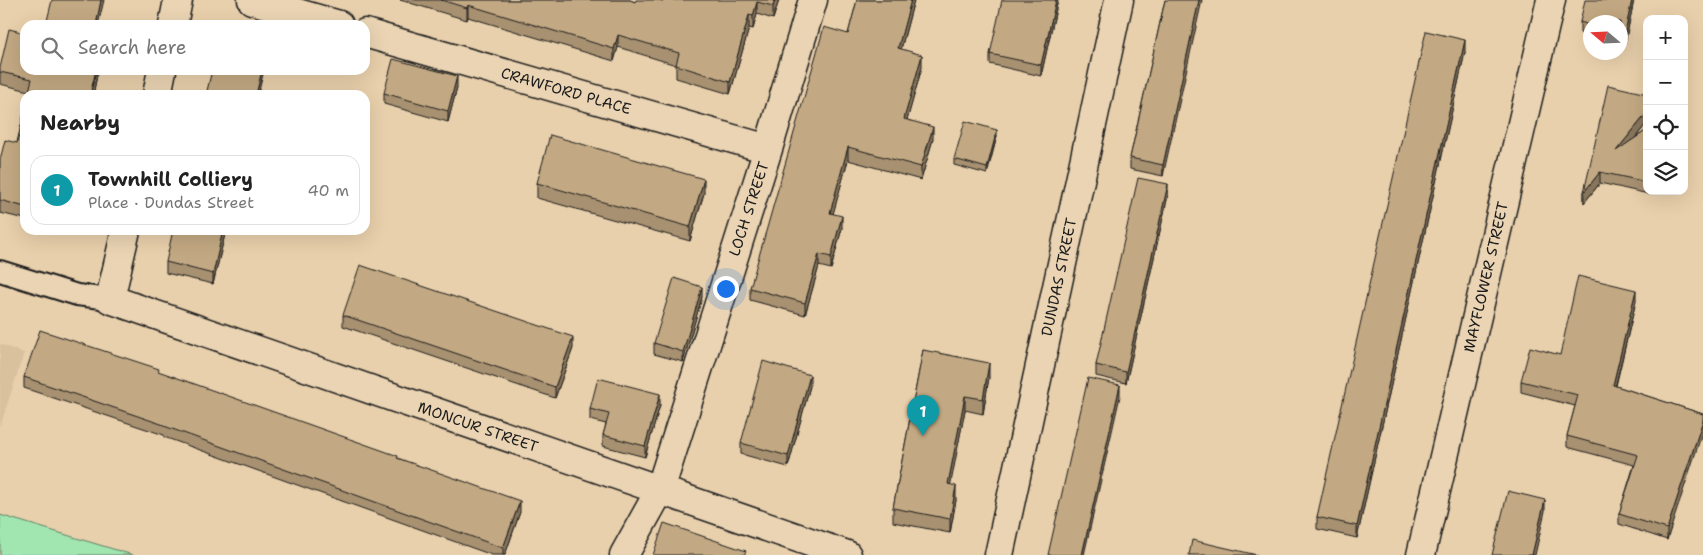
<!DOCTYPE html>
<html lang="en">
<head>
<meta charset="utf-8">
<style>
	:root { --surface:#fff; --page:#f6f6f6; --text:#222; --muted:#767676; --line:#e0e0e0; --accent:#ea580c }
	body { margin:0; font-family:"Shantell Sans",sans-serif; background:var(--page); color:var(--text) }
	.controls { position:absolute; right:15px; top:15px; display:grid; overflow:hidden; border-radius:10px; box-shadow:0 5px 20px #0002 }
	.controls button { width:45px; height:45px; display:grid; place-items:center; padding:0; border:0; border-bottom:1px solid var(--line); background:var(--surface); color:var(--text); font:25px sans-serif }
	.compass { position:absolute; left:1583px; top:15px; width:45px; height:45px; border-radius:50%; background:var(--surface); box-shadow:0 5px 20px #0002; rotate:289deg }
	.you { position:absolute; left:725px; top:288px; width:18px; height:18px; margin:-12px; border:4px solid #fff; border-radius:50%; background:#1a73e8; box-shadow:0 0 0 8px #1a73e833 }
	.badge { display:grid; place-items:center; width:32px; height:32px; border-radius:50%; background:var(--accent); color:#fff; font-size:16px; font-weight:700 }
	.pin { position:absolute; translate:-50% -41px; filter:drop-shadow(0 1px 2px #0008) }
	.pin::after { content:''; position:absolute; top:26px; width:18px; height:15px; background:inherit; clip-path:polygon(0 0,100% 0,50% 100%) }
	.list { margin:0; padding:0; list-style:none }
	h2 { display:flex; justify-content:space-between; align-items:center; height:65px; margin:0; padding:0 20px; font-size:21px }
	h2 small { font-size:16px; font-weight:400; color:var(--muted) }
	.list li { display:grid; grid-template-columns:32px 1fr auto; gap:15px; align-items:center; box-sizing:border-box; height:70px; margin:0 10px 10px; padding:0 10px; border:1px solid var(--line); border-radius:15px }
	.list b { display:block; font-size:19px; white-space:nowrap }
	.list p { margin:0; font-size:16px; white-space:nowrap; color:var(--muted) }
	.list em { font-size:16px; font-style:normal; color:var(--muted) }
	.icon { flex:none; width:28px; height:28px; fill:none; stroke:currentColor; stroke-width:2; stroke-linecap:round; stroke-linejoin:round }
	.map { position:relative; flex:none; width:1703px; height:555px; overflow:hidden }
	.search { position:absolute; background:var(--surface); box-shadow:0 5px 20px #0002; left:20px; top:20px; width:350px; height:55px; display:flex; align-items:center; gap:12px; box-sizing:border-box; padding:0 18px; border-radius:15px; color:var(--muted); font-size:19px }
	.panel { position:absolute; background:var(--surface); box-shadow:0 5px 20px #0002; left:20px; top:90px; width:350px; height:145px; border-radius:15px }
	.map>svg:first-child { display:block }
	.built { fill:#dac19d }
	.green { fill:#a1e5b0; stroke:#5e8066 }
	.lines { fill:none; stroke-linecap:round; stroke-linejoin:round }
	.service-casing { stroke:#1c1c1c; stroke-width:24 }
	.minor-casing { stroke:#1c1c1c; stroke-width:31 }
	.service { stroke:#ead4b3; stroke-width:20 }
	.minor { stroke:#ead4b3; stroke-width:28 }
	.wall { fill:#a89171; stroke:#1c1c1c }
	.shaded-wall { fill:#88765c; stroke:#1c1c1c }
	.building { fill:#c3a983; stroke:#1c1c1c }
	.labels { text-anchor:middle; dominant-baseline:central; stroke-width:5; stroke-linejoin:round; paint-order:stroke }
	.street-label { font-size:15px; fill:#1c1c1c; stroke:#ead4b3 }
</style>
</head>
<body>
<div class="map">
<svg width="1703" height="555" viewBox="0 0 1703 555">
	<rect width="100%" height="100%" fill="#e9d0ac"/>
	<filter id="ink" filterUnits="userSpaceOnUse"><feTurbulence type="fractalNoise" baseFrequency=".02" numOctaves="2"/><feDisplacementMap in="SourceGraphic" scale="10" xChannelSelector="R" yChannelSelector="G"/><feConvolveMatrix kernelMatrix="1 2 1 2 8 2 1 2 1" color-interpolation-filters="sRGB"/></filter>
	<g filter="url(#ink)">
		<path class="built" d="M 0,344 L 24,353 L 0,427 Z"/>
		<path class="green" d="M 0,515 L 133,555 L 0,555 Z"/>
		<g class="lines">
			<defs>
				<path id="service" d="M 0,271 L 77,295 L 110,299"/>
				<path id="minor" d="M 252,0 L 339,25
					M 173,25 L 178,0
					M 365,33 L 768,149
					M 157,95 L 162,70
					M 126,230 L 110,299 L 847,555
					M 624,555 L 660,490 L 768,149 L 813,0
					M 999,555 L 1119,0
					M 1421,555 L 1551,0"/>
			</defs>
			<use href="#service" class="service-casing"/>
			<use href="#minor" class="minor-casing"/>
			<use href="#service" class="service"/>
			<use href="#minor" class="minor"/>
		</g>
		<path class="wall" d="M 400,0 L 630,0 L 635,2 L 779,0 L 773,19 L 757,14 L 753,29 L 749,28 L 730,94 L 676,78 L 676,65 L 618,47 L 614,61 L 468,17 L 467,20 Z
			M 857,0 L 914,0 L 901,49 L 922,67 L 907,120 L 933,139 L 921,180 L 848,160 L 833,213 L 842,228 L 831,269 L 819,266 L 805,315 L 750,300 L 750,288 L 848,34 Z
			M 1058,0 L 1041,76 L 990,64 L 990,54 Z
			M 1165,0 L 1163,176 L 1130,169 L 1130,158 Z
			M 1634,0 L 1625,43 L 1620,42 L 1620,22 L 1590,22 L 1590,36 L 1580,33 L 1580,22 Z
			M 1465,52 L 1357,538 L 1317,529 L 1317,517 Z
			M 0,68 L 25,70 L 98,70 L 93,95 L 28,95 L 29,91 L 0,84 Z
			M 457,87 L 448,122 L 384,104 L 384,93 Z
			M 1647,94 L 1647,123 L 1635,138 L 1647,130 L 1647,191 L 1653,191 L 1653,195 L 1600,183 L 1584,203 L 1584,192 Z
			M 25,109 L 25,219 L 0,213 L 0,160 L 17,143 Z
			M 997,136 L 987,174 L 954,165 L 954,159 Z
			M 537,183 L 704,193 L 690,241 L 537,198 Z
			M 1168,195 L 1126,383 L 1096,376 L 1096,365 Z
			M 226,230 L 213,284 L 166,273 L 166,262 Z
			M 702,297 L 683,362 L 654,354 L 654,343 Z
			M 1636,301 L 1616,386 L 1703,414 L 1667,540 L 1619,524 L 1619,514 L 1634,465 L 1567,447 L 1567,436 L 1575,406 L 1521,392 L 1521,381 L 1560,355 Z
			M 343,315 L 573,348 L 555,398 L 343,326 Z
			M 923,350 L 989,377 L 983,414 L 965,410 L 950,485 L 956,500 L 950,533 L 893,522 L 893,508 Z
			M 159,372 L 398,458 L 520,512 L 505,555 L 492,555 L 164,437 L 164,435 L 24,388 L 24,377 Z
			M 810,386 L 788,467 L 741,454 L 741,443 Z
			M 660,405 L 645,457 L 603,446 L 603,435 L 606,424 L 590,420 L 590,409 Z"/>
		<path class="shaded-wall" d="M 101,0 L 104,0 L 98,25 L 96,25 Z
			M 775,0 L 779,0 L 773,19 L 773,6 Z
			M 911,0 L 914,0 L 898,60 L 898,48 Z
			M 1056,0 L 1058,0 L 1041,76 L 1041,65 Z
			M 1199,0 L 1202,0 L 1163,176 L 1163,165 Z
			M 1632,0 L 1634,0 L 1625,43 L 1625,32 Z
			M 757,2 L 757,14 L 753,29 L 753,16 Z
			M 468,5 L 468,17 L 467,20 L 467,8 Z
			M 749,15 L 749,28 L 730,94 L 730,82 Z
			M 618,35 L 618,47 L 614,61 L 614,49 Z
			M 1465,40 L 1465,52 L 1357,538 L 1357,526 Z
			M 922,55 L 922,67 L 904,131 L 904,119 Z
			M 96,70 L 98,70 L 93,95 L 90,95 Z
			M 262,70 L 264,70 L 258,95 L 256,95 Z
			M 457,76 L 457,87 L 448,122 L 448,111 Z
			M 1647,113 L 1647,123 L 1616,162 L 1616,151 Z
			M 933,127 L 933,139 L 921,180 L 921,167 Z
			M 997,130 L 997,136 L 987,174 L 987,168 Z
			M 848,147 L 848,160 L 830,225 L 830,213 Z
			M 1600,172 L 1600,183 L 1584,203 L 1584,192 Z
			M 704,179 L 704,193 L 690,241 L 690,227 Z
			M 1168,184 L 1168,195 L 1126,383 L 1126,372 Z
			M 842,216 L 842,228 L 831,269 L 831,257 Z
			M 223,230 L 226,230 L 213,284 L 213,274 Z
			M 819,254 L 819,266 L 805,315 L 805,303 Z
			M 702,287 L 702,297 L 683,362 L 683,352 Z
			M 1636,290 L 1636,301 L 1613,396 L 1613,385 Z
			M 573,337 L 573,348 L 555,398 L 555,387 Z
			M 989,363 L 989,377 L 983,414 L 983,399 Z
			M 810,375 L 810,386 L 788,467 L 788,456 Z
			M 1120,385 L 1120,396 L 1084,555 L 1082,555 Z
			M 660,394 L 660,405 L 645,457 L 645,446 Z
			M 965,396 L 965,410 L 948,498 L 948,484 Z
			M 1703,420 L 1703,430 L 1667,540 L 1667,529 Z
			M 956,486 L 956,500 L 950,533 L 950,519 Z
			M 1545,500 L 1545,511 L 1535,555 L 1532,555 Z
			M 520,501 L 520,512 L 505,555 L 503,555 L 503,548 Z"/>
		<path class="building" d="M 52,0 L 101,0 L 96,25 L 46,25 Z
			M 441,0 L 630,0 L 635,2 L 636,0 L 658,0 L 663,1 L 663,0 L 775,0 L 773,6 L 757,2 L 753,16 L 749,15 L 730,82 L 676,65 L 679,53 L 618,35 L 614,49 L 468,5 L 467,8 Z
			M 857,0 L 911,0 L 898,48 L 922,55 L 904,119 L 933,127 L 921,167 L 848,147 L 830,213 L 842,216 L 831,257 L 819,254 L 805,303 L 750,288 L 824,27 L 848,34 Z
			M 1002,0 L 1056,0 L 1041,65 L 990,54 Z
			M 1165,0 L 1199,0 L 1163,165 L 1130,158 Z
			M 1585,0 L 1632,0 L 1625,32 L 1620,31 L 1620,22 L 1590,22 L 1590,25 L 1580,22 Z
			M 9,29 L 25,33 L 25,70 L 96,70 L 90,95 L 28,95 L 32,79 L 0,72 L 0,68 Z
			M 1426,31 L 1465,40 L 1357,526 L 1317,517 Z
			M 393,59 L 457,76 L 448,111 L 384,93 Z
			M 212,70 L 262,70 L 256,95 L 206,95 Z
			M 1608,85 L 1647,94 L 1647,113 L 1616,151 L 1647,130 L 1647,182 L 1600,172 L 1584,192 Z
			M 25,109 L 25,207 L 0,200 L 0,160 L 5,140 L 17,143 Z
			M 965,121 L 997,130 L 987,168 L 954,159 Z
			M 550,135 L 704,179 L 690,227 L 537,183 Z
			M 1138,178 L 1168,184 L 1126,372 L 1096,365 Z
			M 173,230 L 223,230 L 213,274 L 166,262 Z
			M 360,265 L 573,337 L 555,387 L 343,315 Z
			M 1578,276 L 1636,290 L 1613,385 L 1703,414 L 1703,420 L 1667,529 L 1619,514 L 1638,455 L 1567,436 L 1578,395 L 1521,381 L 1530,347 L 1560,355 Z
			M 674,278 L 702,287 L 683,352 L 654,343 Z
			M 40,330 L 159,369 L 158,371 L 398,456 L 397,458 L 520,501 L 503,548 L 164,426 L 164,425 L 24,377 Z
			M 923,350 L 989,363 L 983,399 L 965,396 L 948,484 L 956,486 L 950,519 L 893,508 Z
			M 763,361 L 810,375 L 788,456 L 741,443 Z
			M 598,378 L 660,394 L 645,446 L 603,435 L 609,414 L 590,409 Z
			M 1088,378 L 1120,385 L 1082,555 L 1048,555 Z
			M 1508,491 L 1545,500 L 1532,555 L 1492,555 Z
			M 664,523 L 746,551 L 744,555 L 653,555 Z
			M 1192,540 L 1257,555 L 1189,555 Z"/>
	</g>
	<g class="labels">
		<g class="street-label">
			<text transform="translate(566 91) rotate(16)">CRAWFORD PLACE</text>
			<text transform="translate(749 209) rotate(-72)">LOCH STREET</text>
			<text transform="translate(1059 277) rotate(-78)">DUNDAS STREET</text>
			<text transform="translate(1486 277) rotate(-77)">MAYFLOWER STREET</text>
			<text transform="translate(478 427) rotate(19)">MONCUR STREET</text>
		</g>
	</g>
</svg>
<div class="controls">
<button>+</button>
<button>−</button>
<button><svg class="icon" aria-label="locate" viewBox="0 0 24 24"><circle cx="12" cy="12" r="6"/><path d="M12 2v4M12 18v4M2 12h4M18 12h4"/></svg></button>
<button><svg class="icon" aria-label="layers" viewBox="0 0 24 24"><path d="M12 4l9 5-9 5-9-5zM3 14l9 5 9-5"/></svg></button>
</div>
<svg class="compass" viewBox="-18 -18 36 36"><path d="M0-13l5 13h-10z" fill="#e53935"/><path d="M0 13l5-13h-10z" fill="#767676"/></svg>
<div class="you"></div>
<div class="pin badge" style="left:923px;top:436px;background:#0f9aa8">1</div>
<div class="search"><svg class="icon" aria-label="search" viewBox="0 0 24 24"><circle cx="10" cy="10" r="6"/><path d="M15 15l6 6"/></svg>Search here</div>
<section class="panel">
<h2>Nearby<small></small></h2>
<ul class="list">
<li><span class="badge" style="background:#0f9aa8">1</span><div><b>Townhill Colliery</b><p>Place · Dundas Street</p></div><em>40 m</em></li>
</ul>
</section>
</div>
</body>
</html>
